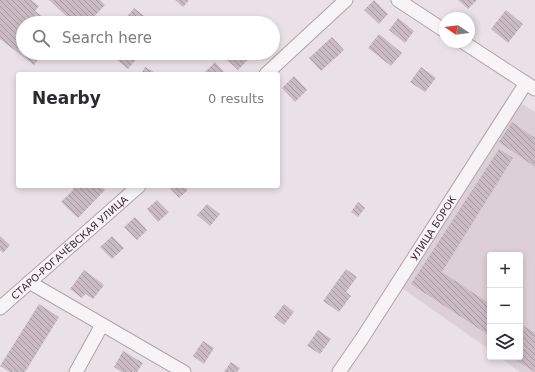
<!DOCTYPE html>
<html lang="en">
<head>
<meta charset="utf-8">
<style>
	:root { --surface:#fff; --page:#f2f2f3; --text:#2b2b33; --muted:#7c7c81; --line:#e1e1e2 }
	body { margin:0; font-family:"DejaVu Sans",sans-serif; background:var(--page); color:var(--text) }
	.controls { position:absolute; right:12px; bottom:12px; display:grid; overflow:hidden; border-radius:4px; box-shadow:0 2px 6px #0003 }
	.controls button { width:36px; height:36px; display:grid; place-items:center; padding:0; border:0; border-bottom:1px solid var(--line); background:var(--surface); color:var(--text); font:20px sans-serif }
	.compass { position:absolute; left:439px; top:12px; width:36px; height:36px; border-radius:50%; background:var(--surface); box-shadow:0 2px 6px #0003; rotate:283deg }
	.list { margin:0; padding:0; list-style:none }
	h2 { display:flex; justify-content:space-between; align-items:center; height:52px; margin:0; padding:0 16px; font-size:17px }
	h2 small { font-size:13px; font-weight:400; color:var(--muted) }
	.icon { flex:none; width:22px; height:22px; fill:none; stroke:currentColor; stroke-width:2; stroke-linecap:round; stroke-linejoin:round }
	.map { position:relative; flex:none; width:535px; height:372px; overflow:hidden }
	.search { position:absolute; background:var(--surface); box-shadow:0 2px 6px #0003; left:16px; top:16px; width:264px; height:44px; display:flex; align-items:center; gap:10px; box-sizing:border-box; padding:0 14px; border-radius:22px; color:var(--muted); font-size:15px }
	.panel { position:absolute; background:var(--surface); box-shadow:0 2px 6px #0003; left:16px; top:72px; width:264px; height:116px; border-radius:4px }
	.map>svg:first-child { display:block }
	.built { fill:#dccfd5 }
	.building { fill:url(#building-back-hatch) }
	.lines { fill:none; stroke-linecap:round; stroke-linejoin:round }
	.minor-casing { stroke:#b1a2aa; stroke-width:15 }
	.minor { stroke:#f8f4f6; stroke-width:13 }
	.labels { text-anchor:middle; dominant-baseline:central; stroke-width:4; stroke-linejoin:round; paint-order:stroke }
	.street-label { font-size:10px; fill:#422936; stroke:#f7f1f4 }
</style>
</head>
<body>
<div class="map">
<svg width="535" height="372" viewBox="0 0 535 372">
	<defs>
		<pattern id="building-back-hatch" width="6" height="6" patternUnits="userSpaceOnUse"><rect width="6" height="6" fill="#cabbc3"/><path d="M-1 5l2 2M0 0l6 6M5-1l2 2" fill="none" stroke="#a6989f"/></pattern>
	</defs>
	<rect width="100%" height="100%" fill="#eae1e6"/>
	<path class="built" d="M 519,102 L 535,112 L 535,372 L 520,372 L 499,357 L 520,357 L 520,255 L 490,255 L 490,350 L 402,288 Z"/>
	<path class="building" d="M 0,0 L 31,0 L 39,6 L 35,11 L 51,23 L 23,23 L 23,53 L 43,53 L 34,65 L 0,39 Z
		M 49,0 L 100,0 L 105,5 L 88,23 L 74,23 Z
		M 175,0 L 189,0 L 183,7 Z
		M 374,0 L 388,14 L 379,24 L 364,10 Z
		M 458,0 L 477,0 L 468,9 Z
		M 134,8 L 153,23 L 122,23 Z
		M 506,10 L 523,24 L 508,43 L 491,29 Z
		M 398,18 L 414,31 L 405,43 L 389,30 Z
		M 379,34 L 402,53 L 391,66 L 368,48 Z
		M 332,37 L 344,50 L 321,71 L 309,58 Z
		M 110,53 L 141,53 L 128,69 L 110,54 Z
		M 220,53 L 254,53 L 238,70 Z
		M 215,62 L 226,74 L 207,74 L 205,72 Z
		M 145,67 L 158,74 L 141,74 Z
		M 421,67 L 436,78 L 425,92 L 410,82 Z
		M 294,76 L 307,90 L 295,102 L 282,88 Z
		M 512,122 L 535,138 L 535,167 L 499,142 Z
		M 499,149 L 513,158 L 442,272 L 490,304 L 490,336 L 411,284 Z
		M 71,186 L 101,186 L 105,190 L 78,218 L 61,202 L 74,189 Z
		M 172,186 L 184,186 L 188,190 L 179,198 L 170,188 Z
		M 157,200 L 169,212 L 158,222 L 147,209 Z
		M 358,202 L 365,208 L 358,217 L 351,212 Z
		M 207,204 L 220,214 L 210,226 L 197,215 Z
		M 135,217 L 147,230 L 137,240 L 124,227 Z
		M 0,236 L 10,245 L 3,253 L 0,250 Z
		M 112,236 L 124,248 L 112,259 L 100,247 Z
		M 346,269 L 357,277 L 346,292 L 351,296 L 339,312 L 323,301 Z
		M 84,270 L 104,285 L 93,299 L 85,294 L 82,298 L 70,289 Z
		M 39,304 L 59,317 L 25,372 L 10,372 L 0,366 Z
		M 284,304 L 294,312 L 284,325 L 274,317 Z
		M 520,324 L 535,333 L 535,372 L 517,361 L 520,356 Z
		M 318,330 L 331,339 L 320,354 L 307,346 Z
		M 203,341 L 214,348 L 204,364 L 193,356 Z
		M 123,351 L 143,363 L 137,372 L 122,372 L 114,367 Z
		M 231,362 L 240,368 L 237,372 L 224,372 Z"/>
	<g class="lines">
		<defs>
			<g id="minor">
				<path d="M 398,0 L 445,31"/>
				<path d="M 463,42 L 535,89"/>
				<path d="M 266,74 L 346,0"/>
				<path d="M 29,282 L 184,372"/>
				<path id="s1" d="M 0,308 L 139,186"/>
				<path d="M 76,372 L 102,325"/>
				<path id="s2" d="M 339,372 L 363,337 L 526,83"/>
			</g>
		</defs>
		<use href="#minor" class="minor-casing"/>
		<use href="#minor" class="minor"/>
	</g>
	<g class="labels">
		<g class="street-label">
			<text stroke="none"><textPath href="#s2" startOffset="172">УЛИЦА БОРОК</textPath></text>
			<text stroke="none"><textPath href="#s1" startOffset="92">СТАРО-РОГАЧЁВСКАЯ УЛИЦА</textPath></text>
		</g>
	</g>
</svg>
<div class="controls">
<button>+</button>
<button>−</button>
<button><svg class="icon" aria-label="layers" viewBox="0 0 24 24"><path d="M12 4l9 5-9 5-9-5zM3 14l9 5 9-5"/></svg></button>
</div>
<svg class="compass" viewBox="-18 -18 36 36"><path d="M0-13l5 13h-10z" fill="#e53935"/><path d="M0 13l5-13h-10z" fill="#7c7c81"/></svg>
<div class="search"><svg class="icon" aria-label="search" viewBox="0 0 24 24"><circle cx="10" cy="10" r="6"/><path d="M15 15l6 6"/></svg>Search here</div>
<section class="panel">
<h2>Nearby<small>0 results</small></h2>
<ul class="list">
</ul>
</section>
</div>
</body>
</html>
